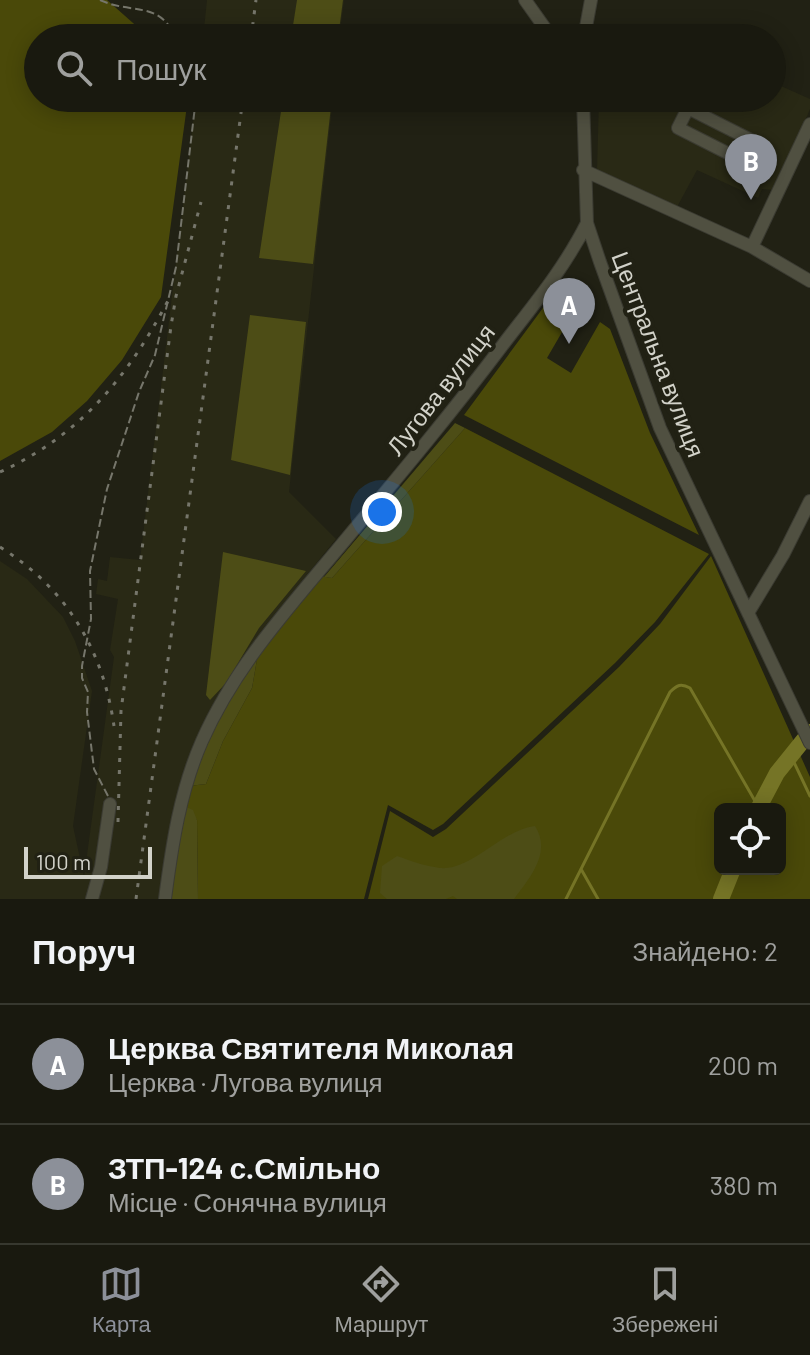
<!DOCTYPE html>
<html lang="uk">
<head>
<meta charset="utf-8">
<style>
	:root { --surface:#19190f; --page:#26261d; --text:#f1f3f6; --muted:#9fa09e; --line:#37382f; --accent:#8c9099 }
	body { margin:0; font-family:Barlow,sans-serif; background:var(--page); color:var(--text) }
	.controls { position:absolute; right:24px; bottom:24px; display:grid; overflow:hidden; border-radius:12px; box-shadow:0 4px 20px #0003 }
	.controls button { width:72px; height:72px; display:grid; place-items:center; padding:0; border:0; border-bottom:2px solid var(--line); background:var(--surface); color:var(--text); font:40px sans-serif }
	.scale { position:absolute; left:24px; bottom:20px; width:128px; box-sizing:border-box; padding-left:8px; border:4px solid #d2d2c9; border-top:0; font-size:22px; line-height:28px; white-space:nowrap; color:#d2d2c9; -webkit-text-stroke:6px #212114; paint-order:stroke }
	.you { position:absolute; left:382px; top:512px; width:28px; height:28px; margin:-20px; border:6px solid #fff; border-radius:50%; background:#1a73e8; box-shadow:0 0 0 12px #1a73e833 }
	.badge { display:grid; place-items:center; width:52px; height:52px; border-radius:50%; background:var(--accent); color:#fff; font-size:26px; font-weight:700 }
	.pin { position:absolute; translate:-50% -66px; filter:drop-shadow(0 2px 4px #0008) }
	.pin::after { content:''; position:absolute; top:42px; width:28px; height:24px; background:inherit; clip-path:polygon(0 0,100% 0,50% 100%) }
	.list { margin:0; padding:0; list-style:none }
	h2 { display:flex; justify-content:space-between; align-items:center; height:104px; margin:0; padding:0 32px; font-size:34px }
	h2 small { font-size:26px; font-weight:400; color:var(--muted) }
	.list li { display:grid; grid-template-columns:52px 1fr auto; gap:24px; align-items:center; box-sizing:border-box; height:120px; padding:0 32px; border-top:2px solid var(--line) }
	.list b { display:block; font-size:30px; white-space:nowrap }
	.list p { margin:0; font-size:26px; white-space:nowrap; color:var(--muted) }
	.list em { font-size:26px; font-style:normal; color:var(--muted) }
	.icon { flex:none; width:44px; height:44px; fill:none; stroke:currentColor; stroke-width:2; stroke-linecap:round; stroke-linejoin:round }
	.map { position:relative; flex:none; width:810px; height:899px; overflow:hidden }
	.search { position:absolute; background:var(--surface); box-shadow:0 4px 20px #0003; left:24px; right:24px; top:24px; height:88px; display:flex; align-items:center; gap:20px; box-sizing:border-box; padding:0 28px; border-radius:44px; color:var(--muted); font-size:30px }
	.sheet { height:344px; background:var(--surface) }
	nav { display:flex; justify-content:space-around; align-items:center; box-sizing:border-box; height:112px; border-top:2px solid var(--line); background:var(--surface); font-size:22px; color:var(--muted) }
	nav a { display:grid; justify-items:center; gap:4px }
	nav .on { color:var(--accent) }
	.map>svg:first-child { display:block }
	.built { fill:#292915 }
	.green { fill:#4a4909; fill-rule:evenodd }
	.forest { fill:#4d4d16 }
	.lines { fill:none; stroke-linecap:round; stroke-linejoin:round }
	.stream { stroke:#757426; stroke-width:3 }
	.river { stroke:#757426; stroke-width:16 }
	.minor-casing { stroke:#3b3b32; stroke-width:14 }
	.path { stroke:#76766b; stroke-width:2; stroke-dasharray:8 4; stroke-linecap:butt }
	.minor { stroke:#505041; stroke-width:12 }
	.rail { stroke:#76766b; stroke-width:3; stroke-dasharray:4 8; stroke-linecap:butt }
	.labels { text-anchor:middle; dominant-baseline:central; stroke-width:8; stroke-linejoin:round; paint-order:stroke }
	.street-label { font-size:24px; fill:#d2d2c9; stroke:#212114 }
</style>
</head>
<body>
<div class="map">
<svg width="810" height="899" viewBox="0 0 810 899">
	<rect width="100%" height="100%" fill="#212114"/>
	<path class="built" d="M 207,0 L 344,0 L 339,38 L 203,38 Z
		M 772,82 L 810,99 L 810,109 L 776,190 L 762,189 L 758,198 L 697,170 L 677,207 L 597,171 L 599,98 L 772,98 Z
		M 196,98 L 333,98 L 289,492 L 336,539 L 262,630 L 210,715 L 162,899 L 0,899 L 0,561 L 27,579 L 63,617 L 75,641 L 92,691 L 73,826 L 84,877 L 114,657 L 110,650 L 118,599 L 96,594 L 98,579 L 107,581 L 110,557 L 140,560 Z"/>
	<path class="green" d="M 0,0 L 107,0 L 150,38 L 38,38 L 38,98 L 188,98 L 161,297 L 122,360 L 87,401 L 52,432 L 0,461 Z
		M 554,293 L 576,308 L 547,358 L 571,373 L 600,322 L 610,329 L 650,433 L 699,535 L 464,415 Z
		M 465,428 L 709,554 L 655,622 L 615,663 L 443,824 L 433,830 L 388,805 L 364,899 L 198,899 L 197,820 L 184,806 L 189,786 L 206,784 L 223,741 L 252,688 L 259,648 L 319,576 L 332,578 Z
		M 711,556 L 810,777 L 810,899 L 368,899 L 390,811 L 433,837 L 446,829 L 619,667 L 660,624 ZM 720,809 L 780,809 L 780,869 L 720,869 Z"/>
	<path class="forest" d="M 297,0 L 343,0 L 338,38 L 291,38 Z
		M 283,98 L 332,98 L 313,264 L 259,258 Z
		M 250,315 L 306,322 L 290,475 L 231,460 Z
		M 455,423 L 465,428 L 332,578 L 324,577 Z
		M 223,552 L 306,571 L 259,628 L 226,683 L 210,700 L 206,695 Z
		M 259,648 L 252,688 L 223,741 L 206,784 L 189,786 L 216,720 Z
		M 184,806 L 193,810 L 197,820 L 198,899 L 168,899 Z
		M 535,826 C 552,852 530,878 514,899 L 457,899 L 453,896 L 446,899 L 387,899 L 380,893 L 382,866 L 397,856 C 411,861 425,866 440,868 C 472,871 501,830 535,826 Z"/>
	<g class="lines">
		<path class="stream" d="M 791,756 L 810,796
			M 581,869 L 598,899
			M 566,899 L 670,692 C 677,685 681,683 690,688 L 759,808"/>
		<path class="river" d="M 758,809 L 777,773 L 810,732
			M 721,899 L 733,869"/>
		<defs>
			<path id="minor" d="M 525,0 L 552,38
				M 584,38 L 591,0
				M 583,98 L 587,223 L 600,262 L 660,428 L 810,743
				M 668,98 L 759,144
				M 688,108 L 678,128 L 749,164
				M 583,170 L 752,247 L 810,281
				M 752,247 L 810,124
				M 748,613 L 783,555 L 810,501
				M 92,899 L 101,867 L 110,804
				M 165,899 C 172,845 180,791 202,741 C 232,673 279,619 326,563 C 387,490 448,418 505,342 C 535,303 565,267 587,223"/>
		</defs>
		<use href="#minor" class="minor-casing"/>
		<path class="path" d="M 100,0 C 133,15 159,0 176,38
			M 108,796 L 94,769 L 87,712 L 88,692 L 82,678 L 82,666 L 91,619 L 90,571 L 107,489 L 139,392 L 155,355 L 176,267 L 196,98"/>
		<use href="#minor" class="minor"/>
		<path class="rail" d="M 251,38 L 256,0
			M 0,472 C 83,434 130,374 171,295
			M 0,547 C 66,588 103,649 114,726
			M 118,822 L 121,711 L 171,326 L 176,296 L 201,202
			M 136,899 L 243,98"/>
	</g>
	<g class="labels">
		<g class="street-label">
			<text transform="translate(659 354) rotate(69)">Центральна вулиця</text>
			<text transform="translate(440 389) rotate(-52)">Лугова вулиця</text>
		</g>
	</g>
</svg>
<div class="controls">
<button><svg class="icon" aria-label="locate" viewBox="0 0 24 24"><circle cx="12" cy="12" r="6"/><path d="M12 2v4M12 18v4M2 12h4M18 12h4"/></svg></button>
</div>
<div class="scale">100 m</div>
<div class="you"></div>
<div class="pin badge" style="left:569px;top:344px">A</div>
<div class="pin badge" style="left:751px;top:200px">B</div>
<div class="search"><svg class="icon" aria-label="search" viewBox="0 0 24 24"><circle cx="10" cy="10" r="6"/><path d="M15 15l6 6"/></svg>Пошук</div>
</div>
<section class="sheet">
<h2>Поруч<small>Знайдено: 2</small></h2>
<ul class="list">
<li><span class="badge">A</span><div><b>Церква Святителя Миколая</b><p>Церква · Лугова вулиця</p></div><em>200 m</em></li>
<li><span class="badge">B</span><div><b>ЗТП-124 с.Смільно</b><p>Місце · Сонячна вулиця</p></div><em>380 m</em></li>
</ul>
</section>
<nav>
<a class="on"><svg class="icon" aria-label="map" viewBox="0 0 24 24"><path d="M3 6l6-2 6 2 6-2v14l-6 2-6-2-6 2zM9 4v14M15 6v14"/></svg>Карта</a>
<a><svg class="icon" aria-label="directions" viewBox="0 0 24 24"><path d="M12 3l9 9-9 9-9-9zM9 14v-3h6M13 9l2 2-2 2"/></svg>Маршрут</a>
<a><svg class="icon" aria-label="saved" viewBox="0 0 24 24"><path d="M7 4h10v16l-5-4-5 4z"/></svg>Збережені</a>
</nav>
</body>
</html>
